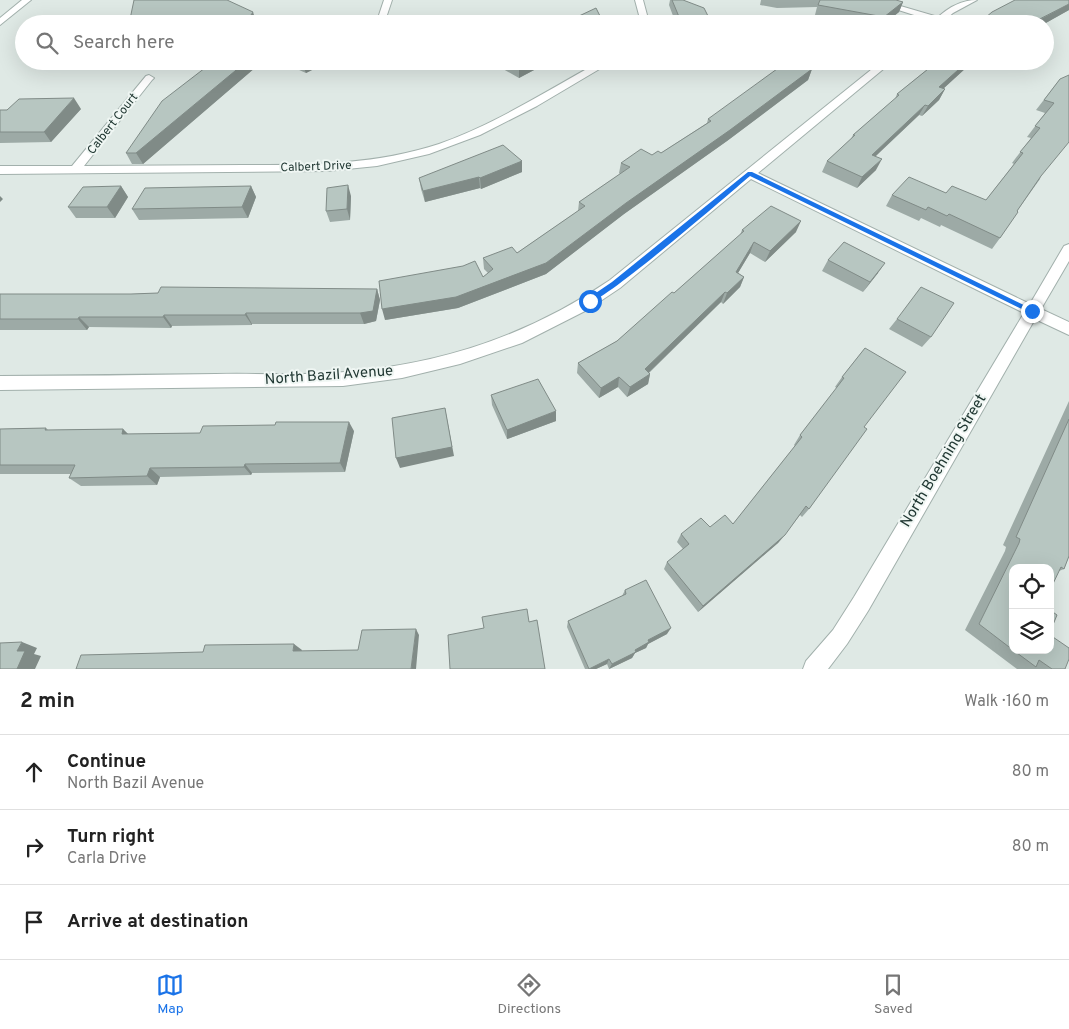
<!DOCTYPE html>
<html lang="en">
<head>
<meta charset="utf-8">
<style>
	:root { --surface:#fff; --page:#f6f6f6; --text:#222; --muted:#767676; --line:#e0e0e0; --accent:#1a73e8 }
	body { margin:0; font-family:Overpass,sans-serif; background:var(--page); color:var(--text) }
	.controls { position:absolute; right:15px; bottom:15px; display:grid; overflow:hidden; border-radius:10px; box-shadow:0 5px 20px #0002 }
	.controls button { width:45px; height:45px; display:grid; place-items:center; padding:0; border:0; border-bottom:1px solid var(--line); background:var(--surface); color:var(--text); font:25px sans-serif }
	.stop { position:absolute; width:15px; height:15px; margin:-11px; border:4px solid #1a73e8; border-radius:50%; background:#fff }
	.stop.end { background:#1a73e8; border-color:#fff; box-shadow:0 1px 5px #0008 }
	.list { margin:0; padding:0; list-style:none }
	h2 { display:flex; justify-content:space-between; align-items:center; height:65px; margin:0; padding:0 20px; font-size:21px }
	h2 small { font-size:16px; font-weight:400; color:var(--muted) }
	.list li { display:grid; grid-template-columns:32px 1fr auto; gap:15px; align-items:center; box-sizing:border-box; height:75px; padding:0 20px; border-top:1px solid var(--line) }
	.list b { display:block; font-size:19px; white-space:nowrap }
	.list p { margin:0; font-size:16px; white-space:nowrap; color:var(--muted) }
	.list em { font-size:16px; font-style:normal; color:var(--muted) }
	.icon { flex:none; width:28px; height:28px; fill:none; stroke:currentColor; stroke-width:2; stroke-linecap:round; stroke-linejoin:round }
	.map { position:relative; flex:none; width:1069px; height:669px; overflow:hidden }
	.search { position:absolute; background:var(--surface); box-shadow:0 5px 20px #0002; left:15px; right:15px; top:15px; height:55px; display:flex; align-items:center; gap:12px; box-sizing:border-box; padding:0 18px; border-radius:28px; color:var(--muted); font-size:19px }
	.sheet { height:290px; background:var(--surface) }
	nav { display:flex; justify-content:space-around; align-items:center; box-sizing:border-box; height:70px; border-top:1px solid var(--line); background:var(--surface); font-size:14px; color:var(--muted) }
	nav a { display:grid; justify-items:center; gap:2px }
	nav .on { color:var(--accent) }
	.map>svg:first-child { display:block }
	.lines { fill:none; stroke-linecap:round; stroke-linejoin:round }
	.street-casing { stroke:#a2b0ac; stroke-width:2 }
	.street { fill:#fff; fill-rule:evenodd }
	.wall { fill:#9daaa6 }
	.shaded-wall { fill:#808b87 }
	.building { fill:#b7c6c1; stroke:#808b87 }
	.route { fill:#1a73e8 }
	.labels { text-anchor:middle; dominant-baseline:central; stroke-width:4; stroke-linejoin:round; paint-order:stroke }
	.far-street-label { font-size:12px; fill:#213833; stroke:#eff6f3 }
	.street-label { font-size:15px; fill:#213833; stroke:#eff6f3 }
</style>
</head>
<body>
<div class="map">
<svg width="1069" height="669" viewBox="0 0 1069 669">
	<rect width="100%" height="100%" fill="#dfe9e5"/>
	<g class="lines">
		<defs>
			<path id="street" d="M 22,0 L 31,0 L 0,25 L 0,18 Z
				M 384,0 L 392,0 L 384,24 L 376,24 Z
				M 635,0 L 643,0 L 647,15 L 645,24 L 637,24 L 639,15 Z
				M 867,0 L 880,0 L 938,17 C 949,7 962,0 977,0 L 953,13 L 940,24 L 930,24 L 933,21 Z
				M 601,61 L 613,61 L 537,106 L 480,135 L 429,154 L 377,166 L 327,171 L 0,174 L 0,166 L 72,166 L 146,76 L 149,75 L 154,78 L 152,80 L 84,166 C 138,166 191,165 244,165 C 310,165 375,165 439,144 C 496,124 548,90 601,61 Z
				M 882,61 L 893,61 L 758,173 L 1030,304 L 1064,246 L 1069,244 L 1069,261 L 1041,309 L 1069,322 L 1069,335 L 1035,319 L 868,611 L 847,644 L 828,669 L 803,669 L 806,661 L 833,630 L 854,597 L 1024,313 L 751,179 L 620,288 L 587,310 L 522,343 L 460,364 L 402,378 L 343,386 L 0,390 L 0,376 C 72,376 144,375 216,374 C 259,373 302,376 345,372 C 443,364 529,335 610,280 Z"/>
		</defs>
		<use href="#street" class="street-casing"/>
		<use href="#street" class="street"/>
	</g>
	<path class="wall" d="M 670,0 L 683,0 L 709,18 L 708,24 L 676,24 L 669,5 Z
		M 761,0 L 898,0 L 898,1 L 903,2 L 899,12 L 884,24 L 862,24 L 815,15 L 817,7 L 777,8 L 760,5 Z
		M 1069,0 L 1069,10 L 1044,24 L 978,24 Z
		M 214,61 L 263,61 L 143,164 L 132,164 L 126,153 Z
		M 282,61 L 330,61 L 306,73 L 283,63 Z
		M 496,61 L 551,61 L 519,78 L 496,65 Z
		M 938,61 L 981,61 L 973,69 L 967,67 L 943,89 L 945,89 L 939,100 L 922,116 L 919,115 L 876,156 L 876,170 L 857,188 L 822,172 L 827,161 L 851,139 L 853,135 L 895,99 L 897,94 Z
		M 812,69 L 808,80 L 727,141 L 624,214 L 546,274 L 458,308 L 385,320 L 483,277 L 488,273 L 484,269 L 483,258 L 517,253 L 578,211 L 579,202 L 620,174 L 619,173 L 621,163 L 661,153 L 707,123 L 708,119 Z
		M 1060,79 L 1040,179 L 1017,211 L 1000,238 L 992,249 L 941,225 L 940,227 L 921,218 L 919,221 L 886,206 L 892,195 L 946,193 L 986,200 L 1014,164 L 1012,163 L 1031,138 L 1027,137 L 1045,113 L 1036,110 Z
		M 81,109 L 51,142 L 0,143 L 0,110 Z
		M 522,161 L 522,172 L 481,189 L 480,188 L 425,202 L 421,189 L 419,178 Z
		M 121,186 L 128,197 L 115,218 L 76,218 L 68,207 Z
		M 251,186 L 256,197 L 248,218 L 139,220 L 132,209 Z
		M 351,196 L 350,220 L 330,222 L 326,211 Z
		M 742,230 L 796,232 L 765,262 L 750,253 L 738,273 L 744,277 L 740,287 L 723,304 L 721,302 L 649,373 L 650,374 L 648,384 L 627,397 L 618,387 L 599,398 L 577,373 L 578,363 L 617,341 L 674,293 L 740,235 Z
		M 828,260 L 878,273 L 863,292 L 822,271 Z
		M 377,289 L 380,300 L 376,321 L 364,324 L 252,324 L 252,325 L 172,326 L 171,328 L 89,327 L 87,330 L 0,330 L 0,294 L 131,294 Z
		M 897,319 L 931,337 L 922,347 L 889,329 Z
		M 865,348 L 864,427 L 809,509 L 802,517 L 800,515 L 778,543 L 698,612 L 664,569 L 667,562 L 683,549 L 677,542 L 681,534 L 710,527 L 733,524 L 795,446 L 794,445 L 800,435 L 837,388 L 835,387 L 842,377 Z
		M 491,395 L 556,421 L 507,439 L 492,405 Z
		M 1069,401 L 1069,556 L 1064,569 L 1059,571 L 1013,568 L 1065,669 L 1017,669 L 965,630 L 1005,551 L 1006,547 L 1003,545 Z
		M 46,428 L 48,430 L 123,429 L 128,434 L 354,431 L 345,472 L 252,473 L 251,475 L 160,477 L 157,485 L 81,486 L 69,478 L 71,474 L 0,474 L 0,429 Z
		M 625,590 L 667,634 L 648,644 L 646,648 L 635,653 L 632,658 L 609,669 L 607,664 L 596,669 L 585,669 L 567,627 L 568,621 L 622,596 Z"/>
	<path class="shaded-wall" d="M 903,2 L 899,12 L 884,24 L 881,24 L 884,17 Z
		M 1069,4 L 1069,10 L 1044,24 L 1032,24 Z
		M 253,12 L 256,21 L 255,24 L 245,24 Z
		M 247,61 L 263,61 L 143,164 L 136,153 Z
		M 306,61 L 330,61 L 306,73 L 302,63 Z
		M 531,61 L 551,61 L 519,78 L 519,67 Z
		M 968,61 L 970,61 L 967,67 L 933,98 L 939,87 Z
		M 978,61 L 981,61 L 973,69 Z
		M 812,69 L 808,80 L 727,141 L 624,214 L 546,274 L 458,308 L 385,320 L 382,309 L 546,263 L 626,203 Z
		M 945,89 L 939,100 L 922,116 L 928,106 Z
		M 74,98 L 81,109 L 51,142 L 44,132 Z
		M 925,105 L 919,115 L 866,165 L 872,155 Z
		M 882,159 L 876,170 L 857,188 L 862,177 Z
		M 522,161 L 522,172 L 481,189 L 480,178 Z
		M 479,177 L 480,188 L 425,202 L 423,191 Z
		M 348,185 L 351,196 L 350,220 L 347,209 Z
		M 121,186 L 128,197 L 115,218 L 107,207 Z
		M 251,186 L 256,197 L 248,218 L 242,207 Z
		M 0,196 L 3,199 L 0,202 Z
		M 801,221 L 796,232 L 765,262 L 770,251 Z
		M 754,242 L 750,253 L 732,283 L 736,272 Z
		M 885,263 L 878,273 L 863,292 L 870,282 Z
		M 744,277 L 740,287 L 723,304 L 727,293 Z
		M 377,289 L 380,300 L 376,321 L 364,324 L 360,313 Z
		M 725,292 L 721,302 L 642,379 L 645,369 Z
		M 246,313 L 252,324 L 252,325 L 245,315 Z
		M 164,315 L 172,326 L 171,328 L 163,317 Z
		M 79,317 L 89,327 L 87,330 L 78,319 Z
		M 650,374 L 648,384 L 627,397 L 630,387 Z
		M 619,377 L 618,387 L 599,398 L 601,388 Z
		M 445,408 L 454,456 L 400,468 L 396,458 Z
		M 556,411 L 556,421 L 507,439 L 507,430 Z
		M 349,422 L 354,431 L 345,472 L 340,463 Z
		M 123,429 L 133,439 L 122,434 Z
		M 245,464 L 252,473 L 251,475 L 244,467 Z
		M 150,468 L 160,477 L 157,485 L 147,476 Z
		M 785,535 L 778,543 L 698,612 L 703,606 Z
		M 671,628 L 667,634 L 648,644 L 646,648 L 635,653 L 632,658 L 609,669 L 612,664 L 635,650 L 648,640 Z
		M 416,629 L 419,635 L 416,669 L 411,669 Z
		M 22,642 L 37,648 L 34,654 L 41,656 L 35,669 L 17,669 L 17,651 Z
		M 294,644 L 302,650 L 300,656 L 293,651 Z
		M 609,659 L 607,664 L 596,669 L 589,669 Z"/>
	<path class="building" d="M 134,0 L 227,0 L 253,12 L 245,24 L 129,24 Z
		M 672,0 L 683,0 L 704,8 L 709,18 L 705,24 L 682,24 Z
		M 820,0 L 896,0 L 903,2 L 884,17 L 818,5 Z
		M 1015,0 L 1069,0 L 1069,4 L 1032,23 L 1019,19 L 1014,24 L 978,24 L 992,12 Z
		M 596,8 L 604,24 L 562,24 Z
		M 272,19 L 276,24 L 266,24 Z
		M 214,61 L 247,61 L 136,153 L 126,153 L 162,101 Z
		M 508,61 L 531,61 L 519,67 Z
		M 788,61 L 792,61 L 812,69 L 730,130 L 626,203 L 546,263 L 456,297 L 382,309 L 379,281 L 463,266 L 475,261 L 483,277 L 493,269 L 483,258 L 512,247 L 517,253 L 585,206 L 579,202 L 630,167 L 621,163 L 641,149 L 652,155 L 658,151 L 661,153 L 711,121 L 708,119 Z
		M 938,61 L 968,61 L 939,87 L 945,89 L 928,106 L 925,105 L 872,155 L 882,159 L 862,177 L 827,161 L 855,135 L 853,135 L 899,95 L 897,94 Z
		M 1069,75 L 1069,142 L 1041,176 L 1017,211 L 1018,212 L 1000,238 L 949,214 L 947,216 L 928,207 L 926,210 L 892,195 L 909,177 L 946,193 L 952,186 L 986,200 L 1023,153 L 1020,152 L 1040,128 L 1035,126 L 1054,103 L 1044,100 L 1060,79 Z
		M 74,98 L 44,132 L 0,132 L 0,110 L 7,110 L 19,99 Z
		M 503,145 L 522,161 L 480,178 L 479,177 L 423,191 L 419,178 Z
		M 348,185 L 347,209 L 326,211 L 327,188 Z
		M 121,186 L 107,207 L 68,207 L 83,187 Z
		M 251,186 L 242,207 L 132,209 L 145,188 Z
		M 771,206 L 801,221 L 770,251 L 754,242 L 736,272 L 744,277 L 727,293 L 725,292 L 645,369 L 650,374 L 630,387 L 619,377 L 601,388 L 578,363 L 617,341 L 672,292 L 674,293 L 744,231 L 742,230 Z
		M 844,242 L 885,263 L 870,282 L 828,260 Z
		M 161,287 L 377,289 L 373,311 L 360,313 L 246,313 L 245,315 L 164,315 L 163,317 L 79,317 L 78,319 L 0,319 L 0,294 L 131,294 L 158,293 Z
		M 921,287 L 954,303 L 931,337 L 897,319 Z
		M 865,348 L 906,372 L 864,427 L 867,429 L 809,509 L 806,506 L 785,535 L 703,606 L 667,562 L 689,544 L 681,534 L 701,518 L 710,527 L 725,515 L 733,524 L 802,437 L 800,435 L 844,378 L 842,377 Z
		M 538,379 L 556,411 L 507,430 L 491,395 Z
		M 445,408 L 452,447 L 396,458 L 392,418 Z
		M 1069,419 L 1069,556 L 1064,569 L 1061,567 L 1050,590 L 1050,568 L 1013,568 L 1013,650 L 979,624 L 1019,543 L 1020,539 L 1016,537 Z
		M 276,422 L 349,422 L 340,463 L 245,464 L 244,467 L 150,468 L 147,476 L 69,478 L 75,465 L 0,465 L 0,429 L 46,428 L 45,430 L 123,429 L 122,434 L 200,433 L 203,426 L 275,425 Z
		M 646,580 L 671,628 L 648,640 L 649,642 L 635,650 L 636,652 L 612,664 L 609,659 L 589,669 L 568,621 L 626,594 L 625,590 Z
		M 527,609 L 529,622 L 537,620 L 545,669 L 450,669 L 448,635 L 484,628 L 482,617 Z
		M 1050,610 L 1057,615 L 1050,632 Z
		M 416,629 L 411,669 L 76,669 L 81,655 L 203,652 L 205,645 L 294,644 L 293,651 L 358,650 L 362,630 Z
		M 1050,635 L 1069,648 L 1069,659 L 1065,669 L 1052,669 L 1039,660 L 1036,667 L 1013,650 L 1050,650 Z
		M 22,642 L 17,651 L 25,651 L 17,669 L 0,669 L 0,643 Z"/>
	<path class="route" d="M 748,172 L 752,172 L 1036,311 L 1032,314 L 1030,313 L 750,176 C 730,193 601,305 587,303 L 587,299 L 612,282 Z"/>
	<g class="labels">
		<g class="far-street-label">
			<text transform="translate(113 124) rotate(-52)">Calbert Court</text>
			<text transform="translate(316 167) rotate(-2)">Calbert Drive</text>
		</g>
		<g class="street-label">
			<text transform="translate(329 376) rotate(-4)">North Bazil Avenue</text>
			<text transform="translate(944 461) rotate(-59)">North Boehning Street</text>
		</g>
	</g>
</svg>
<div class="controls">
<button><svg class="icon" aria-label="locate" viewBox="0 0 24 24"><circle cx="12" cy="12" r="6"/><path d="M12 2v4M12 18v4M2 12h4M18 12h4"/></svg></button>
<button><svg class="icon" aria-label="layers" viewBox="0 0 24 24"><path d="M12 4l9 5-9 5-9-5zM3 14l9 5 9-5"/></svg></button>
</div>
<div class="stop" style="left:590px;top:301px"></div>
<div class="stop end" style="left:1032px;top:311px"></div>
<div class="search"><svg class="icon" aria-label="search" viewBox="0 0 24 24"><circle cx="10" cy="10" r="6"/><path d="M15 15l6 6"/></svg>Search here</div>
</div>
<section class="sheet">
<h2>2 min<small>Walk · 160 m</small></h2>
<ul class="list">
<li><svg class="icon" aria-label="ahead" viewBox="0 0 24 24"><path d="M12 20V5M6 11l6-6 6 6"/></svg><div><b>Continue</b><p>North Bazil Avenue</p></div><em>80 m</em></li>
<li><svg class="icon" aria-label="right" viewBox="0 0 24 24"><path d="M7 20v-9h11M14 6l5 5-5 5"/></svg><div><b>Turn right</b><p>Carla Drive</p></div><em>80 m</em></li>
<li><svg class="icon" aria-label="arrive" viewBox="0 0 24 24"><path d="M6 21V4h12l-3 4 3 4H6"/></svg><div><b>Arrive at destination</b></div></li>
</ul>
</section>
<nav>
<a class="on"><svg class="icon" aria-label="map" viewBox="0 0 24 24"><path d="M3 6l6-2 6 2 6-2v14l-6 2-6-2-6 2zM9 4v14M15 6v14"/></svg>Map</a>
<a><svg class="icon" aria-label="directions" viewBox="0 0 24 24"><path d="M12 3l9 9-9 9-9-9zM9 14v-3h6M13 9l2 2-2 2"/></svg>Directions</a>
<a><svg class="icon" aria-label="saved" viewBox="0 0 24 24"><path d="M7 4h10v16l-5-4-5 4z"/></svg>Saved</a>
</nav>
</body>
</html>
